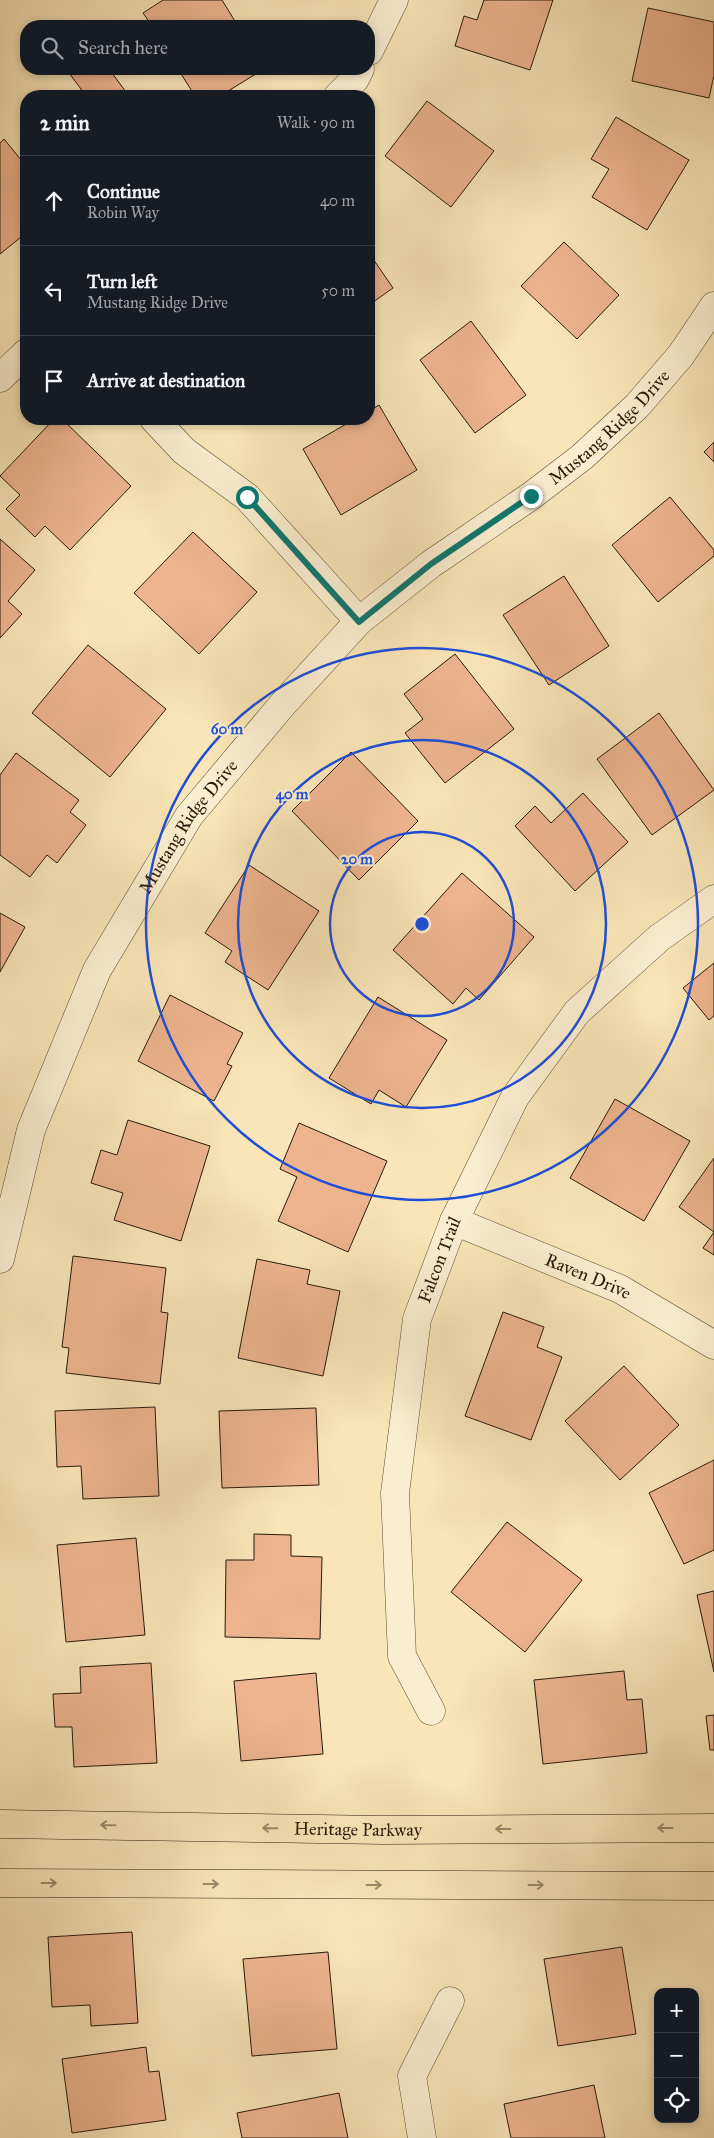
<!DOCTYPE html>
<html lang="en">
<head>
<meta charset="utf-8">
<style>
	:root { --surface:#171b24; --page:#242831; --text:#f1f3f6; --muted:#9ea1a6; --line:#363941 }
	body { margin:0; font-family:"IM FELL Great Primer",serif; background:var(--page); color:var(--text) }
	.controls { position:absolute; right:15px; bottom:15px; display:grid; overflow:hidden; border-radius:10px; box-shadow:0 2px 8px #0003 }
	.controls button { width:45px; height:45px; display:grid; place-items:center; padding:0; border:0; border-bottom:1px solid var(--line); background:var(--surface); color:var(--text); font:25px sans-serif }
	.stop { position:absolute; width:15px; height:15px; margin:-11px; border:4px solid #0f766e; border-radius:50%; background:#fff }
	.stop.end { background:#0f766e; border-color:#fff; box-shadow:0 1px 5px #0008 }
	.list { margin:0; padding:0; list-style:none }
	h2 { display:flex; justify-content:space-between; align-items:center; height:65px; margin:0; padding:0 20px; font-size:21px }
	h2 small { font-size:16px; font-weight:400; color:var(--muted) }
	.list li { display:grid; grid-template-columns:32px 1fr auto; gap:15px; align-items:center; box-sizing:border-box; height:90px; padding:0 20px; border-top:1px solid var(--line) }
	.list b { display:block; font-size:19px; white-space:nowrap }
	.list p { margin:0; font-size:16px; white-space:nowrap; color:var(--muted) }
	.list em { font-size:16px; font-style:normal; color:var(--muted) }
	.icon { flex:none; width:28px; height:28px; fill:none; stroke:currentColor; stroke-width:2; stroke-linecap:round; stroke-linejoin:round }
	.map { position:relative; flex:none; width:714px; height:2138px; overflow:hidden }
	.search { position:absolute; background:var(--surface); box-shadow:0 2px 8px #0003; left:20px; top:20px; width:355px; height:55px; display:flex; align-items:center; gap:12px; box-sizing:border-box; padding:0 18px; border-radius:20px; color:var(--muted); font-size:19px }
	.panel { position:absolute; background:var(--surface); box-shadow:0 2px 8px #0003; left:20px; top:90px; width:355px; height:335px; border-radius:20px }
	.map>svg:first-child { display:block }
	.building { fill:#edb48e; stroke:#271a0b }
	.lines { fill:none; stroke-linecap:round; stroke-linejoin:round }
	.minor-casing { stroke:#5c4d36; stroke-width:29 }
	.major-casing { stroke:#271a0b; stroke-width:29 }
	.minor { stroke:#fbeed0; stroke-width:28 }
	.major { stroke:#f9e5b7; stroke-width:28 }
	.oneway { stroke:#9a8a6a }
	.route { stroke:#0f766e; stroke-width:6 }
	.ring { fill:none; stroke:#1d4ed8; stroke-width:2.5 }
	.labels { text-anchor:middle; dominant-baseline:central; stroke-width:4; stroke-linejoin:round; paint-order:stroke }
	.street-label { font-size:18px; fill:#271a0b; stroke:#fbeed0 }
	.centre { fill:#1d4ed8; stroke:#fbeed0; stroke-width:2.5 }
	.ring-label { font-size:15px; text-anchor:middle; font-weight:bold; fill:#1d4ed8; stroke:#fbeed0; stroke-width:4; stroke-linejoin:round; paint-order:stroke }
</style>
</head>
<body>
<div class="map">
<svg width="714" height="2138" viewBox="0 0 714 2138">
	<rect width="100%" height="100%" fill="#f9e5b7"/>
	<filter id="stains"><feTurbulence type="fractalNoise" baseFrequency=".004" numOctaves="4"/><feColorMatrix values="0 0 0 0 .2 0 0 0 0 .09 0 0 0 0 .02 0 0 0 .5 -.17"/></filter>
	<radialGradient id="worn" r=".72"><stop offset=".6" stop-color="#630" stop-opacity="0"/><stop offset="1" stop-color="#630" stop-opacity=".3"/></radialGradient>
	<path class="building" d="M 163,0 L 222,0 L 238,26 L 152,26 L 143,13 Z
		M 484,0 L 553,0 L 530,70 L 455,46 L 464,16 L 477,20 Z
		M 648,8 L 714,22 L 714,75 L 709,98 L 632,81 Z
		M 66,69 L 109,69 L 129,96 L 80,96 L 84,93 Z
		M 178,69 L 264,69 L 220,96 L 195,96 Z
		M 427,101 L 494,151 L 451,207 L 385,156 Z
		M 616,117 L 689,160 L 647,230 L 592,197 L 609,169 L 591,159 Z
		M 4,139 L 26,166 L 26,233 L 0,254 L 0,143 Z
		M 564,242 L 619,295 L 577,339 L 521,286 Z
		M 369,253 L 393,288 L 369,305 Z
		M 471,321 L 526,395 L 475,433 L 420,360 Z
		M 379,405 L 417,470 L 341,515 L 303,449 L 355,419 L 369,419 L 369,411 Z
		M 54,419 L 62,419 L 131,486 L 70,550 L 45,526 L 35,537 L 6,509 L 20,495 L 0,476 Z
		M 714,442 L 714,462 L 704,452 Z
		M 670,497 L 714,550 L 714,556 L 658,602 L 612,545 Z
		M 193,532 L 257,592 L 199,654 L 134,593 Z
		M 0,539 L 35,570 L 8,601 L 22,614 L 0,638 Z
		M 564,576 L 609,646 L 549,685 L 503,615 Z
		M 88,645 L 166,709 L 110,777 L 32,713 Z
		M 455,654 L 514,729 L 445,783 L 405,733 L 423,719 L 404,694 Z
		M 659,713 L 714,790 L 652,835 L 597,759 Z
		M 351,752 L 418,821 L 359,880 L 292,811 Z
		M 16,753 L 79,800 L 70,812 L 86,825 L 57,863 L 47,855 L 30,877 L 0,855 L 0,775 Z
		M 583,793 L 628,842 L 575,891 L 515,826 L 535,806 L 551,823 Z
		M 249,865 L 319,911 L 268,990 L 225,962 L 232,951 L 205,933 Z
		M 462,873 L 534,937 L 479,1000 L 466,988 L 453,1004 L 393,950 Z
		M 0,913 L 25,927 L 0,972 Z
		M 714,963 L 714,1016 L 709,1020 L 683,988 Z
		M 170,995 L 243,1033 L 227,1064 L 232,1066 L 214,1101 L 138,1061 Z
		M 378,997 L 447,1040 L 406,1107 L 379,1090 L 371,1104 L 329,1078 Z
		M 615,1099 L 690,1141 L 644,1221 L 570,1178 Z
		M 128,1120 L 210,1146 L 181,1241 L 114,1220 L 123,1193 L 91,1183 L 101,1150 L 117,1155 Z
		M 299,1123 L 387,1161 L 348,1252 L 278,1221 L 297,1177 L 280,1169 Z
		M 714,1158 L 714,1232 L 679,1207 Z
		M 714,1232 L 714,1255 L 703,1248 Z
		M 73,1256 L 166,1268 L 161,1312 L 168,1313 L 160,1384 L 66,1373 L 69,1348 L 62,1347 Z
		M 257,1259 L 310,1270 L 307,1284 L 340,1291 L 323,1376 L 238,1358 Z
		M 503,1312 L 544,1327 L 537,1347 L 562,1357 L 531,1440 L 465,1416 Z
		M 624,1366 L 679,1425 L 620,1480 L 565,1421 Z
		M 155,1407 L 159,1496 L 83,1499 L 81,1466 L 57,1467 L 55,1411 Z
		M 316,1408 L 319,1485 L 222,1488 L 219,1411 Z
		M 714,1460 L 714,1550 L 684,1564 L 649,1493 Z
		M 507,1522 L 582,1580 L 525,1652 L 451,1592 Z
		M 254,1534 L 291,1535 L 291,1556 L 322,1557 L 320,1639 L 225,1637 L 226,1560 L 254,1560 Z
		M 136,1538 L 145,1635 L 66,1642 L 57,1545 Z
		M 714,1591 L 714,1672 L 697,1595 Z
		M 151,1663 L 157,1763 L 74,1767 L 72,1727 L 55,1727 L 53,1694 L 81,1693 L 80,1667 Z
		M 624,1671 L 627,1700 L 642,1699 L 647,1753 L 543,1764 L 534,1680 Z
		M 316,1673 L 323,1754 L 241,1761 L 234,1681 Z
		M 714,1715 L 714,1750 L 710,1750 L 706,1716 Z
		M 132,1932 L 138,2023 L 91,2026 L 90,2005 L 52,2007 L 48,1937 Z
		M 622,1947 L 636,2034 L 558,2046 L 544,1959 Z
		M 328,1952 L 337,2049 L 252,2056 L 243,1959 Z
		M 146,2047 L 149,2072 L 159,2071 L 166,2120 L 72,2133 L 62,2059 Z
		M 594,2085 L 605,2138 L 511,2138 L 504,2104 Z
		M 339,2093 L 348,2138 L 242,2138 L 237,2113 Z"/>
	<g class="lines">
		<defs>
			<g id="minor">
				<path d="M 369,51 L 394,0"/>
				<path d="M 338,96 L 355,79 L 360,69"/>
				<path d="M 0,378 L 26,353"/>
				<path d="M 154,419 L 184,451 L 247,497 L 359,621"/>
				<path id="s1" d="M 454,1221 L 620,1289 L 714,1345"/>
				<path id="s2" d="M 0,1259 L 31,1130 L 97,970 L 189,816 L 283,704 L 359,621 L 431,564 L 531,496 L 582,457 L 637,406 L 681,355 L 714,306"/>
				<path id="s3" d="M 431,1711 L 402,1656 L 395,1493 L 417,1319 L 454,1221 L 515,1097 L 577,1012 L 659,938 L 714,899"/>
				<path d="M 422,2138 L 412,2076 L 450,2001"/>
			</g>
			<g id="major">
				<path id="s4" d="M 0,1824 L 384,1830 L 714,1828"/>
				<path d="M 0,1883 L 714,1886"/>
			</g>
		</defs>
		<use href="#minor" class="minor-casing"/>
		<use href="#major" class="major-casing"/>
		<use href="#minor" class="minor"/>
		<use href="#major" class="major"/>
	</g>
	<defs><path id="oneway-shaft" d="M-6 0H5M1.5-3L5.5 0L1.5 3" fill="none" stroke-width="1.6" stroke-linecap="round" stroke-linejoin="round" transform="scale(1.25)"/></defs>
	<g class="oneway">
		<use href="#oneway-shaft" transform="translate(108 1825) rotate(-179)"/>
		<use href="#oneway-shaft" transform="translate(270 1828) rotate(-179)"/>
		<use href="#oneway-shaft" transform="translate(665 1828) rotate(180)"/>
		<use href="#oneway-shaft" transform="translate(503 1829) rotate(180)"/>
		<use href="#oneway-shaft" transform="translate(49 1883)"/>
		<use href="#oneway-shaft" transform="translate(211 1884)"/>
		<use href="#oneway-shaft" transform="translate(374 1885)"/>
		<use href="#oneway-shaft" transform="translate(536 1885)"/>
	</g>
	<g class="lines">
		<path class="route" d="M 247,497 L 359,622 L 431,564 L 531,496"/>
	</g>
	<g class="ring">
		<circle cx="422" cy="924" r="92"/>
		<circle cx="422" cy="924" r="184"/>
		<circle cx="422" cy="924" r="276"/>
	</g>
	<g class="labels">
		<g class="street-label">
			<text stroke="none"><textPath href="#s2" startOffset="1061">Mustang Ridge Drive</textPath></text>
			<text stroke="none"><textPath href="#s2" startOffset="476">Mustang Ridge Drive</textPath></text>
			<text stroke="none"><textPath href="#s3" startOffset="464">Falcon Trail</textPath></text>
			<text stroke="none"><textPath href="#s1" startOffset="145">Raven Drive</textPath></text>
			<text stroke="none"><textPath href="#s4" startOffset="358">Heritage Parkway</textPath></text>
		</g>
	</g>
	<circle cx="422" cy="924" r="8" class="centre"/>
	<g class="ring-label">
		<text x="227" y="734">60 m</text>
		<text x="292" y="799">40 m</text>
		<text x="357" y="864">20 m</text>
	</g>
	<rect width="100%" height="100%" filter="url(#stains)"/>
	<rect width="100%" height="100%" fill="url(#worn)"/>
</svg>
<div class="controls">
<button>+</button>
<button>−</button>
<button><svg class="icon" aria-label="locate" viewBox="0 0 24 24"><circle cx="12" cy="12" r="6"/><path d="M12 2v4M12 18v4M2 12h4M18 12h4"/></svg></button>
</div>
<div class="stop" style="left:247px;top:497px"></div>
<div class="stop end" style="left:531px;top:496px"></div>
<div class="search"><svg class="icon" aria-label="search" viewBox="0 0 24 24"><circle cx="10" cy="10" r="6"/><path d="M15 15l6 6"/></svg>Search here</div>
<section class="panel">
<h2>2 min<small>Walk · 90 m</small></h2>
<ul class="list">
<li><svg class="icon" aria-label="ahead" viewBox="0 0 24 24"><path d="M12 20V5M6 11l6-6 6 6"/></svg><div><b>Continue</b><p>Robin Way</p></div><em>40 m</em></li>
<li><svg class="icon" aria-label="left" viewBox="0 0 24 24"><path d="M17 20v-9H6M10 6l-5 5 5 5"/></svg><div><b>Turn left</b><p>Mustang Ridge Drive</p></div><em>50 m</em></li>
<li><svg class="icon" aria-label="arrive" viewBox="0 0 24 24"><path d="M6 21V4h12l-3 4 3 4H6"/></svg><div><b>Arrive at destination</b></div></li>
</ul>
</section>
</div>
</body>
</html>
